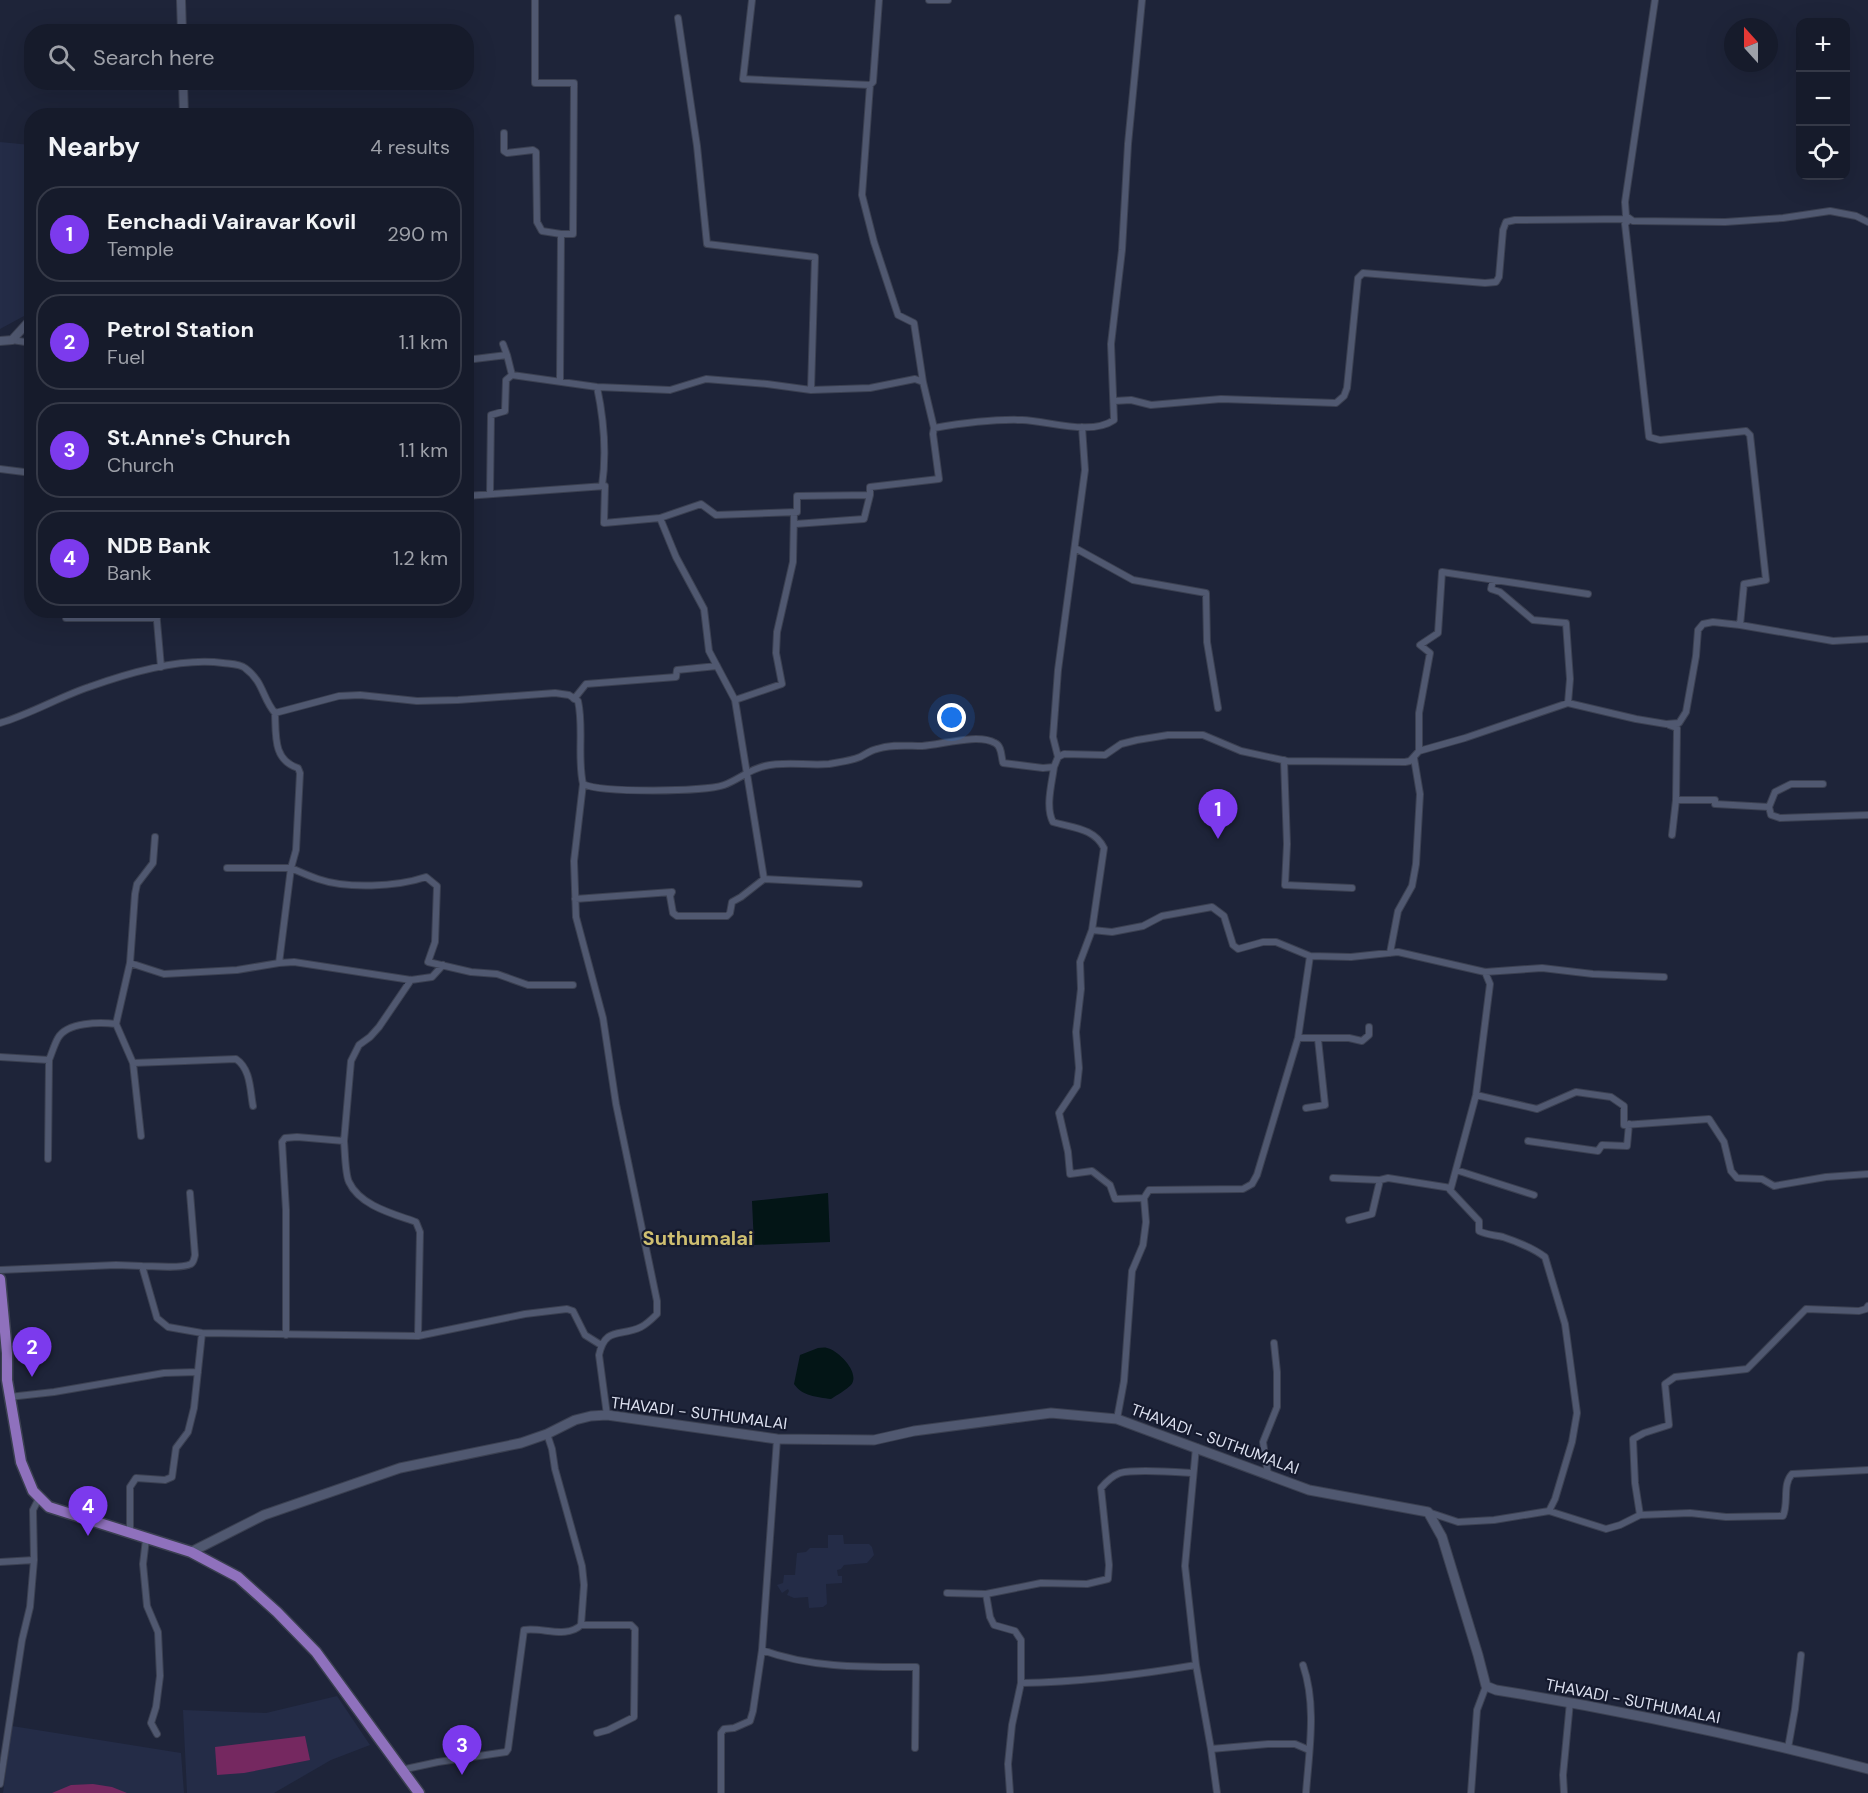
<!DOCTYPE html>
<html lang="en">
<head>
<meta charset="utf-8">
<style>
	:root { --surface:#161b2b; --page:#1f2433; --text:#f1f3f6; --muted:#9ea1a9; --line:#353947; --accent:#7c3aed }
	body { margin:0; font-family:"DM Sans",sans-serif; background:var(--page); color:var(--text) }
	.controls { position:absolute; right:18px; top:18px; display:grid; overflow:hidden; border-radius:12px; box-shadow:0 6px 24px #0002 }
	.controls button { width:54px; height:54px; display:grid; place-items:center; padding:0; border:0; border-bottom:2px solid var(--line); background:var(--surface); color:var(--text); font:30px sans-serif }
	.compass { position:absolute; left:1724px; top:18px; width:54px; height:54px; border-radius:50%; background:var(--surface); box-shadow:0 6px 24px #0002; rotate:339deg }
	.you { position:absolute; left:952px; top:718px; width:21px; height:21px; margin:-15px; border:4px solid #fff; border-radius:50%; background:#1a73e8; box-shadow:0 0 0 9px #1a73e833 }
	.badge { display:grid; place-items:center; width:39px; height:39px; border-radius:50%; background:var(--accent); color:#fff; font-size:20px; font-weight:700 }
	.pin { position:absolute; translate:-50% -50px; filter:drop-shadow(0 2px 3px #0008) }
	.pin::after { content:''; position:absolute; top:32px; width:21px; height:18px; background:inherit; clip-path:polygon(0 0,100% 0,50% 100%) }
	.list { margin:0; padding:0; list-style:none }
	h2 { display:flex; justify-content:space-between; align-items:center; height:78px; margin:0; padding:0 24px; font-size:26px }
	h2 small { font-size:20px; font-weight:400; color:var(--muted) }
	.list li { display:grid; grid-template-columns:39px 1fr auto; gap:18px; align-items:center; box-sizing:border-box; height:96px; margin:0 12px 12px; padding:0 12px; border:2px solid var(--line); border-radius:24px }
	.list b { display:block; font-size:22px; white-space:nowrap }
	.list p { margin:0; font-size:20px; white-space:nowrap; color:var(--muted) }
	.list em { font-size:20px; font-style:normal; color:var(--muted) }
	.icon { flex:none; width:33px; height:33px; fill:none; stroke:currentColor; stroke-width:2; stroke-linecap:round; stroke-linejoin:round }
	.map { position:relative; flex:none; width:1868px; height:1793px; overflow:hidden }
	.search { position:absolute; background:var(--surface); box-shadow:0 6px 24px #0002; left:24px; top:24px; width:450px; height:66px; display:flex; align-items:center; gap:15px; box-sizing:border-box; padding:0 21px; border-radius:24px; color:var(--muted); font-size:22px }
	.panel { position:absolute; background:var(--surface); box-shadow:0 6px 24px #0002; left:24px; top:108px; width:450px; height:510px; border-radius:24px }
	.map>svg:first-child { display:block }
	.built { fill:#242c47 }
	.green { fill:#752860 }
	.water { fill:#031516 }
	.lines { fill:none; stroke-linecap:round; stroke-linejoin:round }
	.minor-casing { stroke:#3b4051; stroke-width:8 }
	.tertiary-casing { stroke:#3b4051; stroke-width:10 }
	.secondary-casing { stroke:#3b4051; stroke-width:11 }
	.primary-casing { stroke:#3b4051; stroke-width:13 }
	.minor { stroke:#505870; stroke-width:6 }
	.tertiary { stroke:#505870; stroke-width:8 }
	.secondary { stroke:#505870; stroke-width:9 }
	.primary { stroke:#8f71bd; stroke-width:10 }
	.labels { text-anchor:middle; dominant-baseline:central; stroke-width:4.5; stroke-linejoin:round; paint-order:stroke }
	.street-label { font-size:16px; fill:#dee2f1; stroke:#151a2e }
	.quarter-label { font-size:20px; font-weight:bold; fill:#cfbf71; stroke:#151a2e }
</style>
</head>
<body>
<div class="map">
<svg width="1868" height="1793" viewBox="0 0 1868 1793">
	<rect width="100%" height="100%" fill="#1e2439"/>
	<path class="built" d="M 0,142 L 31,145 L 32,308 L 24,316 L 0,329 Z
		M 828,1535 L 843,1535 L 844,1544 L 869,1544 L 872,1547 L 874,1555 L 867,1563 L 844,1565 L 841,1569 L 837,1570 L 838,1576 L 842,1576 L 842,1583 L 826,1584 L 827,1604 L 823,1607 L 809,1608 L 808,1597 L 794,1598 L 787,1595 L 789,1591 L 788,1589 L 782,1593 L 777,1585 L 783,1583 L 784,1575 L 795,1575 L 797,1553 L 806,1552 L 810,1548 L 828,1548 Z
		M 337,1696 L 370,1745 L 331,1760 L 274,1793 L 187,1793 L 183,1710 L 266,1713 Z
		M 12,1726 L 181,1753 L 184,1793 L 3,1793 Z"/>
	<path class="green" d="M 305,1736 L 310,1760 L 244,1773 L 217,1775 L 215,1747 Z
		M 93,1784 L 112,1787 L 127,1793 L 52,1793 L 71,1785 Z"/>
	<path class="water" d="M 828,1193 L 830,1242 L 754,1245 L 752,1201 Z
		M 818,1348 C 821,1348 824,1347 827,1348 C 838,1350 861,1373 851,1385 C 846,1390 837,1395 831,1399 C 817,1397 802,1396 794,1384 L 800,1355 Z"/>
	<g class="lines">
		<defs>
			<path id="minor" d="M 535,0 L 535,83 L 574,83 L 573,234 L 561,234 L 560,381
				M 752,0 L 743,79 L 870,85 L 862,195 L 874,242 L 898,315 L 914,323 L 923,382
				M 929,0 L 948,0
				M 1655,0 L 1625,202 L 1626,216 L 1633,221 L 1725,222 L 1783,218 L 1830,211 L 1856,216 L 1868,222
				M 678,18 L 697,146 L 707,244 L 815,257 L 811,390
				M 870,85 L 873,82 L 879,0
				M 504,133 L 504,151 L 507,153 L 533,150 L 536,152 L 537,222 L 542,231 L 561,234
				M 12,340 L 32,343
				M 503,344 L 507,355
				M 466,360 L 507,355 L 512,375 L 597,387 L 670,390 L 706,379 L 767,384 L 811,390 L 870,388 L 915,379 L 923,382 L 934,428 C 963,423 992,419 1022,420 C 1049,421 1091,436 1114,420 L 1111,344 L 1122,250 L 1128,144 L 1142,0
				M 597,387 C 604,420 607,452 602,486
				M 1114,401 L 1131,400 L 1151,405 L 1221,399 L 1336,403 L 1344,396 L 1347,388 L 1358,278 L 1363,273 L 1485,283 L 1496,282 L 1499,277 L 1503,230 L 1506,222 L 1515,220 L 1630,219 L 1625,224 L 1649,437 L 1660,440 L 1746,431 L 1750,435 L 1766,580 L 1744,584 L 1740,625
				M 0,469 L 32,473
				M 490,494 L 491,415 L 505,411 L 506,380 L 512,375
				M 466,496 L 605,486 L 604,523 L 660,518 L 701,504 L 716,515 L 797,512 L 797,496 L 870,495 L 870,487 L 939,479 L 933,434 L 934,428
				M 660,518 L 676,557 L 704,609 L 709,651 L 735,700 L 764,879
				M 795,524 L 864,519 L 870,495
				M 1075,548 L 1133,580 L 1206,593 L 1207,642 L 1218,708
				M 1493,580 L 1491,589 L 1500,592 L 1533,620 L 1566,623 L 1570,679 L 1568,703
				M 156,610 L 161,667
				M 66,618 L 157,618
				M 574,699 L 586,684 L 676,677 L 677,670 L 717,666
				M 735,700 L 782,684 L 776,653 L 777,632 L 793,562 L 794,512
				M 0,723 C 31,714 59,697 89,687 C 128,673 182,657 223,663 C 230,664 240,664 245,668 C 264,682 262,698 275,713 L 339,696 L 360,695 L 417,701 L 458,700 L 555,693 L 569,695 L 578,701 C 584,728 577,757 583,784 C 601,793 704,792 724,785 C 738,780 750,769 765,766 C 786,761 808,766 829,764 C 840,762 850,761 860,757 C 866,754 871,750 877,749 C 891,744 907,746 922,746 C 941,745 978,733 995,743 C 1002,746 1001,756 1003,763 L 1043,768 L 1054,767 L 1058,757 L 1064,754 L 1105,755 L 1121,744 L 1137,740 L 1168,735 L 1203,735 L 1241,751 L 1287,761 L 1405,762 L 1410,761 L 1419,751 L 1465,738 L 1568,703 L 1636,719 L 1666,724 L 1679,723 L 1686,712 L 1696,656 L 1698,630 L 1703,624 L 1713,622 L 1740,625 L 1833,641 L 1868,639
				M 1669,725 L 1677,728 L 1676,800 L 1672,835
				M 1419,751 L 1419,713 L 1430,653 L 1420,645 L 1438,633 L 1442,572 L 1588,594
				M 1058,757 L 1053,737 L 1058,670 L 1085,470 L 1082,427
				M 1284,760 L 1287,844 L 1285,885 L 1352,888
				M 1054,767 C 1052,783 1045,807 1053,822 C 1073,828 1094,828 1104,848 L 1092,930 L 1112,932 L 1143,926 L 1162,916 L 1212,907 L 1224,916 L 1233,945 L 1238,949 L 1263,942 L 1276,942 L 1310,956 L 1351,957 L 1398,952 L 1485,972 L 1542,968 L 1593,974 L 1664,977
				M 583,784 L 574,861 L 576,917 L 603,1018 L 616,1104 L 657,1301 L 657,1314 C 652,1319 647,1324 641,1327 C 621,1337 605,1326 599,1355 L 607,1415
				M 1676,800 L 1715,800 L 1715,804 L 1769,807 L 1775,792 L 1791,784 L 1823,784
				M 1769,807 L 1771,815 L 1780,818 L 1868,815
				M 227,868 L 291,868 L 296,850 L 300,773 L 298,768 C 273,760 276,736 275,713
				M 575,899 L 672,892 L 670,896 L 673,913 L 677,916 L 727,916 L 730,913 L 732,902 L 741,897 L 764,879 L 859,884
				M 1092,930 L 1080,962 L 1081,989 L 1076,1032 L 1079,1068 L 1077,1086 L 1059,1113 L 1068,1152 L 1070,1174 L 1092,1171 L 1110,1185 L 1115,1199 L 1144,1198
				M 1390,953 L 1398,911 L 1412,886 L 1416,864 L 1420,794 L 1414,758
				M 130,963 L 164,974 L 237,970 L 279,963 L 294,962 L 411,980 L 432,977 L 443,965
				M 279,963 L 291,868 C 300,872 309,876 318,879 C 347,889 396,887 426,877 L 437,886 L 435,942 L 428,962 L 471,972 L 497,974 L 528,985 L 573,985
				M 116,1024 L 130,963 L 135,894 L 137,884 L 153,863 L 155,837
				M 1298,1038 L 1349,1038 L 1362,1041 L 1369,1035 L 1369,1027
				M 0,1057 L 49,1060 C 52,1053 54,1045 58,1038 C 67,1022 100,1022 116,1024 L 133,1063 L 236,1059 C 251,1069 250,1091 253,1106
				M 133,1063 L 141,1136
				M 1476,1095 L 1537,1109 L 1576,1092 L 1611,1097 L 1624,1106 L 1624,1125 L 1709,1119 L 1724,1142 L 1731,1171 L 1737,1178 L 1762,1179 L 1774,1186 L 1826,1177 L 1868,1174
				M 1306,1108 L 1325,1105 L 1318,1039
				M 344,1141 C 345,1151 345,1174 349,1182 C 360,1206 394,1214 416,1222 L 420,1232 L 418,1336
				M 1528,1141 L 1598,1151 L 1602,1145 L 1627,1146 L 1629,1124
				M 48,1159 L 49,1060
				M 1456,1170 L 1534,1195
				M 1333,1178 L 1380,1180
				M 1449,1189 L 1479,1221 L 1479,1231 C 1487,1235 1495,1235 1503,1237 C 1518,1242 1533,1248 1545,1257 L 1565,1324 L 1577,1413 L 1572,1442 L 1555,1499 L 1549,1511
				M 1349,1220 L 1372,1214 L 1380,1180 L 1388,1178 L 1451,1188 L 1476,1095 L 1490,984 L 1485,972
				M 142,1266 C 153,1266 182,1269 191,1264 C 194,1262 194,1259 195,1255 L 190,1193
				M 0,1270 L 116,1265 L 142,1266 L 157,1318 L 168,1327 L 202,1333 L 418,1336 L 525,1314 L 567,1309 L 573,1311 L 585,1335 L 601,1345
				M 286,1335 L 286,1210 L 282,1142 L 285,1138 L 297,1137 L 344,1141 L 351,1061 L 359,1045 L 370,1037 L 379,1027 L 411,980
				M 9,1397 L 54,1392 L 164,1373 L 198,1372
				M 1117,1419 L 1124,1381 L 1132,1271 L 1143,1245 L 1146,1222 L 1144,1198 L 1149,1190 L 1243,1189 L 1252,1184 L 1257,1175 L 1298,1038 L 1310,956
				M 1196,1447 L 1185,1566 L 1196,1665 L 1211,1749 L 1217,1793
				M 1268,1475 L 1263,1442 L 1277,1407 L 1277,1372 L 1274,1343
				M 1428,1512 L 1458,1522 L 1494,1520 L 1549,1511 L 1606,1529 L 1620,1525 L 1640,1515 L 1690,1513 L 1726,1517 L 1783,1516 C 1789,1502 1782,1485 1792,1474 L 1868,1470
				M 1640,1515 L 1635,1483 L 1633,1439 L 1644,1433 L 1669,1425 L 1665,1384 L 1675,1377 L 1747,1369 L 1806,1309 L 1859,1311 L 1866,1309 L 1868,1306
				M 130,1533 L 130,1487 L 136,1478 L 165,1480 L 172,1477 L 176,1448 L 188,1432 L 194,1408 L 202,1333
				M 146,1539 L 143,1564 L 147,1606 L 158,1632 L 160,1676 L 156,1707 L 151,1723 L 157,1734
				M 0,1562 L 34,1560
				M 947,1593 L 986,1594 L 1041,1583 L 1087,1584 L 1108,1579 L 1109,1565 L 1101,1488 C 1106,1482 1112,1476 1120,1473 C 1135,1469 1176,1472 1193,1473
				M 986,1594 L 990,1617 L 994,1625 L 1015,1631 L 1021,1640 L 1021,1683 L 1012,1725 L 1008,1764 L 1010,1793
				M 581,1625 L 631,1625 L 635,1629 L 634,1717 L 608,1730 L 597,1733
				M 762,1650 C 810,1668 864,1667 916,1667 L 915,1748
				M 1303,1665 C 1317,1706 1309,1751 1306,1793
				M 1021,1683 C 1080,1682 1138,1675 1196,1665
				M 1788,1748 L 1795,1709 L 1801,1655
				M 1211,1749 L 1268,1744 L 1295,1744 L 1309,1750
				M 401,1770 L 438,1762 L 506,1752 L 508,1749 L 524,1630 C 542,1627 567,1639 581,1625 L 584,1585 L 582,1566 L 555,1469 L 552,1449 L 547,1434
				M 0,1784 L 22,1640 L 30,1607 L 34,1560 L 33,1510 L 39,1498
				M 721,1793 L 721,1733 L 724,1729 L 734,1728 L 750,1721 L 753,1711 L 762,1650 L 777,1439
				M 1471,1793 L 1477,1710 L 1486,1686
				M 1564,1793 L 1563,1775 L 1570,1702"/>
			<path id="tertiary" d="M 181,0 L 182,32
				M 183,82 L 184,116
				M 0,341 L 12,340 L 32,318"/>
			<path id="secondary" d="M 191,1552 L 264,1515 L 400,1468 L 521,1443 L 547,1434 L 575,1420 L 591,1416 L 607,1415 L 777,1439 L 874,1440 L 914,1431 L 1051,1413 L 1117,1419 L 1309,1490 L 1428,1512 L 1442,1537 L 1478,1655 L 1486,1686 L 1496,1690 C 1621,1710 1746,1737 1868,1769"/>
			<path id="primary" d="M 0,1279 L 7,1353 L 7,1380 L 21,1462 L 33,1491 L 49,1507 L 191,1552 L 238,1577 L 277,1612 L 316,1652 L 419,1793"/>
		</defs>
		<use href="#minor" class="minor-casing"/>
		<use href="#tertiary" class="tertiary-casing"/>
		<use href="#secondary" class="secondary-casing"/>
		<use href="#primary" class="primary-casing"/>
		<use href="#minor" class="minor"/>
		<use href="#tertiary" class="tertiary"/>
		<use href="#secondary" class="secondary"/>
		<use href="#primary" class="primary"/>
	</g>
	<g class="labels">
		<g class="street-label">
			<text transform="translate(699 1413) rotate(7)">THAVADI - SUTHUMALAI</text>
			<text transform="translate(1215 1439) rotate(20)">THAVADI - SUTHUMALAI</text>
			<text transform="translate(1633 1701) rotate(11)">THAVADI - SUTHUMALAI</text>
		</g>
		<g class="quarter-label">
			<text x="698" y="1238">Suthumalai</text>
		</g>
	</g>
</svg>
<div class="controls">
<button>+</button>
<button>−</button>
<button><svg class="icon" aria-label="locate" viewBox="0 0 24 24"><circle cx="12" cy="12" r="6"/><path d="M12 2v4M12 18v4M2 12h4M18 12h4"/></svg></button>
</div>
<svg class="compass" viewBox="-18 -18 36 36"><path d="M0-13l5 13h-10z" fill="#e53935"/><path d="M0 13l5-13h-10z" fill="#9ea1a9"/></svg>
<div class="you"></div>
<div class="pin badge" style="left:1218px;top:839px">1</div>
<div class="pin badge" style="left:32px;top:1377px">2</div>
<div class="pin badge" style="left:462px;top:1775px">3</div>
<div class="pin badge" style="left:88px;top:1536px">4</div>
<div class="search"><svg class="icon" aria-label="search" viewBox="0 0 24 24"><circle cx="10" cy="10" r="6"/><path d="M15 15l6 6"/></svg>Search here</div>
<section class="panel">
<h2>Nearby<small>4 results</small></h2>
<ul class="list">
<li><span class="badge">1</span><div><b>Eenchadi Vairavar Kovil</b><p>Temple</p></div><em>290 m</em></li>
<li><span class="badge">2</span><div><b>Petrol Station</b><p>Fuel</p></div><em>1.1 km</em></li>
<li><span class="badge">3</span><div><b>St.Anne's Church</b><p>Church</p></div><em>1.1 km</em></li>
<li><span class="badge">4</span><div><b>NDB Bank</b><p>Bank</p></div><em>1.2 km</em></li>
</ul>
</section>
</div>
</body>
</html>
